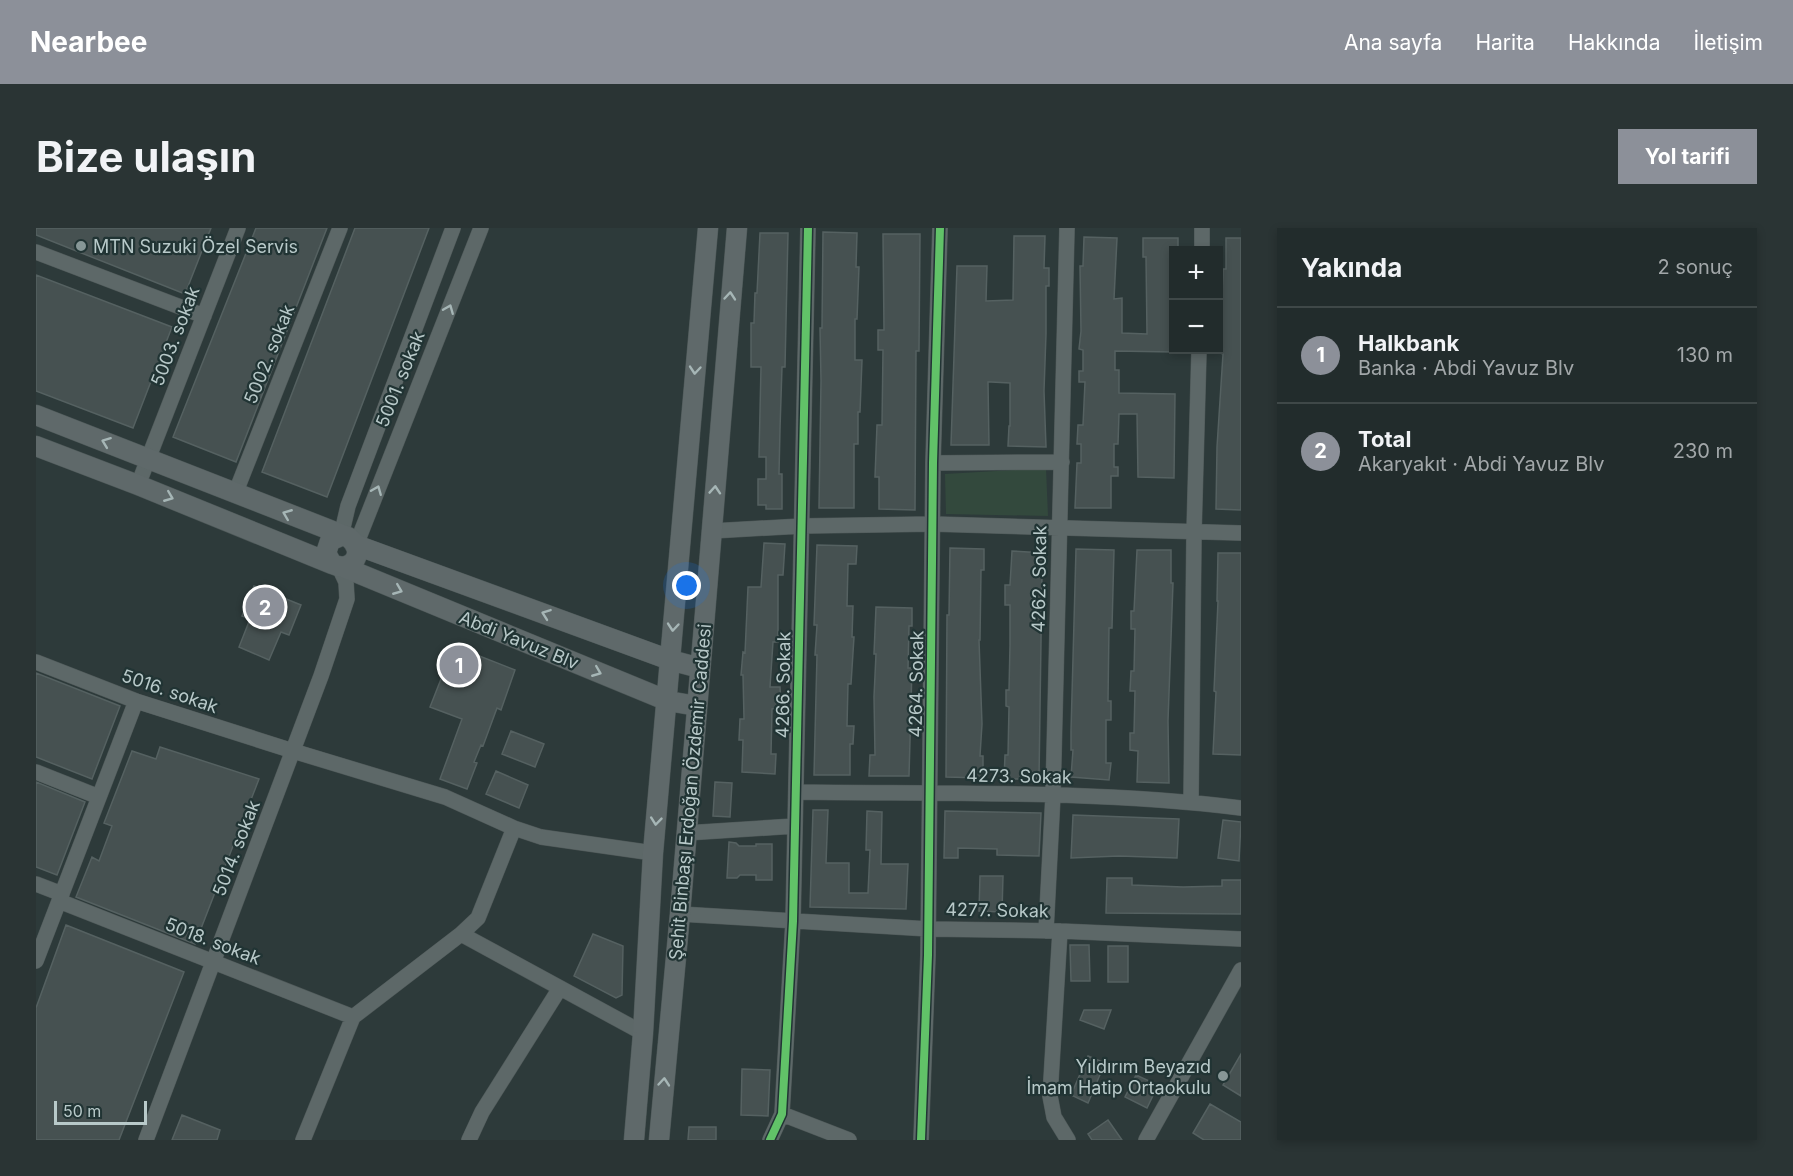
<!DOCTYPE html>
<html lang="tr">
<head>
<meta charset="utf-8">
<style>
	:root { --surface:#222c2c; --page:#2a3434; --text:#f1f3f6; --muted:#a2a7a9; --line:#3f4848; --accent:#8c9099 }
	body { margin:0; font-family:Inter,sans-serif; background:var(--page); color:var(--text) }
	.controls { position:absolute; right:18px; top:18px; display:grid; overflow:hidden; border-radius:0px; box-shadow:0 3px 9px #0003 }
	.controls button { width:54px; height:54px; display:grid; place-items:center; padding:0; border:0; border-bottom:2px solid var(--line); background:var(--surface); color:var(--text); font:30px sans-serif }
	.scale { position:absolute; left:18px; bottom:15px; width:93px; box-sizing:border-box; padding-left:6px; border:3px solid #b8c9c9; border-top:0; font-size:16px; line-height:21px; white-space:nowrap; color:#b8c9c9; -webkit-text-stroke:4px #213434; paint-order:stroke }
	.you { position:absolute; left:651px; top:358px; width:21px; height:21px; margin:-15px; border:4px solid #fff; border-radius:50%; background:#1a73e8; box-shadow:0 0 0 9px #1a73e833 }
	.badge { display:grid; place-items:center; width:39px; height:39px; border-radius:50%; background:var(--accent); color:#fff; font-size:20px; font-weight:700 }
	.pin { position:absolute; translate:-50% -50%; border:3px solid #fff; box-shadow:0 2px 6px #0006 }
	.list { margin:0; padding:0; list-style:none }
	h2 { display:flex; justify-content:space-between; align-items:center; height:78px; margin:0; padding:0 24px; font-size:26px }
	h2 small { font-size:20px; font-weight:400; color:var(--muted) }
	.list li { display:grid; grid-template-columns:39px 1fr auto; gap:18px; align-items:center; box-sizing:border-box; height:96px; padding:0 24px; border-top:2px solid var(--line) }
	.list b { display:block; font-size:22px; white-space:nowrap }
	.list p { margin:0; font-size:20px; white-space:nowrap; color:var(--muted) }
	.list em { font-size:20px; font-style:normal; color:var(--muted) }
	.map { position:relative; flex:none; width:1205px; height:912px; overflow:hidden; border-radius:0px }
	header { display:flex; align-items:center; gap:36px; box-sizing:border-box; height:84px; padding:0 30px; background:var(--accent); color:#fff }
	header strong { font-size:28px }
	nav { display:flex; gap:33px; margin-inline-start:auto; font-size:21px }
	.intro { display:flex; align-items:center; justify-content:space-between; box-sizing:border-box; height:144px; padding:0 36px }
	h1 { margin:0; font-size:42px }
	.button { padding:15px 27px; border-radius:0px; background:var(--accent); color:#fff; font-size:21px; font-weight:700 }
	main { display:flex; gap:36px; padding:0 36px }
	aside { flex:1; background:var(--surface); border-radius:0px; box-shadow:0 3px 9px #0003 }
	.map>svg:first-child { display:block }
	.green { fill:#33493d }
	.building { fill:#465151; stroke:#556161; stroke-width:1.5 }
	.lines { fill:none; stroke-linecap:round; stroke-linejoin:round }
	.minor-casing { stroke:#4d5757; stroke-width:16 }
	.major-casing { stroke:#4b5656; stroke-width:21 }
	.minor { stroke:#5d6868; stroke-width:15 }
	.major { stroke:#5f696a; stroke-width:20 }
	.cycleway-casing { stroke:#213434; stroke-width:11 }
	.cycleway { stroke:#61c268; stroke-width:8 }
	.oneway { stroke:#a6b6b6 }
	.poi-dot { fill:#879797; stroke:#213434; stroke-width:2 }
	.labels { text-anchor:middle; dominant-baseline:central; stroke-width:4.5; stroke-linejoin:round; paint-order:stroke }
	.poi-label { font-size:18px; fill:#b8c9c9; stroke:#213434; text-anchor:start }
	.street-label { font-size:18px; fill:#b8c9c9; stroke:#213434 }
</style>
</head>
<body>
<header>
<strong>Nearbee</strong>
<nav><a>Ana sayfa</a><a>Harita</a><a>Hakkında</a><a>İletişim</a></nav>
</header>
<div class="intro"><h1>Bize ulaşın</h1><a class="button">Yol tarifi</a></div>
<main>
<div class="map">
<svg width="1205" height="912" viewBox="0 0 1205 912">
	<rect width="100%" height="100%" fill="#2d3a3a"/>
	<path class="green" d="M 1010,240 L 1012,288 L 910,286 L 909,246 Z"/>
	<path class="building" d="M 0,0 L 175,0 L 149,66 L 0,7 Z
		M 220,0 L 291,0 L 200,234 L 137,209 Z
		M 319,0 L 393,0 L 291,269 L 226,244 Z
		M 787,4 L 821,5 L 820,39 L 823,39 L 821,91 L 819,91 L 819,132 L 826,132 L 824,184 L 822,184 L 822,216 L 818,216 L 818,280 L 783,280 L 785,153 L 784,100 L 786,100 Z
		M 724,5 L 752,5 L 749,139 L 746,139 L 744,201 L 743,246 L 746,246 L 746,281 L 730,281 L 730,277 L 722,277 L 722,251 L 730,251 L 730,229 L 723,229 L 725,139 L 715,139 L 715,95 L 718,95 L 719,65 L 721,65 Z
		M 847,6 L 884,6 L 883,123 L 880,123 L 879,282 L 843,281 L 843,249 L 839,249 L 841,197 L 846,197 L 847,122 L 842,122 L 842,102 L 848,102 Z
		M 978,8 L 1009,8 L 1008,40 L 1013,40 L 1013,58 L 1010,58 L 1010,106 L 1008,163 L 1010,219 L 972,218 L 973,198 L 974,198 L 974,155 L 955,154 L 952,154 L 953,217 L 915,217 L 921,38 L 951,38 L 950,73 L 977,72 Z
		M 1048,9 L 1081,10 L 1078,71 L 1086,70 L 1086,105 L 1111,106 L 1110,29 L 1107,29 L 1107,10 L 1142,10 L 1142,22 L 1137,22 L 1137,124 L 1079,123 L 1079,142 L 1083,142 L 1083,165 L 1139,166 L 1138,250 L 1102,249 L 1101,186 L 1083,186 L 1082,216 L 1078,216 L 1078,239 L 1082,239 L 1082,248 L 1075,248 L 1075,280 L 1039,280 L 1041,235 L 1045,235 L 1045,216 L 1041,216 L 1042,197 L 1047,197 L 1049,154 L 1043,154 L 1043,143 L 1047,143 L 1047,122 L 1043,121 L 1045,103 L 1044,38 L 1047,38 Z
		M 1190,10 L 1205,10 L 1205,282 L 1180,281 L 1181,219 L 1187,126 L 1184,125 L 1187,41 L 1190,41 Z
		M 0,47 L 136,99 L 97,200 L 0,163 Z
		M 728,315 L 749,316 L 747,347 L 742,347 L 742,414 L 737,414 L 734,459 L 744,459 L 745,480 L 736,481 L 735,526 L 740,526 L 739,546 L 706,544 L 707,512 L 703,512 L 704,491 L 708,491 L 707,447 L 705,447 L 707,424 L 709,425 L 712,359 L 725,359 Z
		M 781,317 L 821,318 L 820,336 L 812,336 L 811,378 L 817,378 L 816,409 L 818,409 L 815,456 L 812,456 L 811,498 L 818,498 L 817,516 L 814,516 L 814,547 L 778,547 L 781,427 L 779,427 L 781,397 L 778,397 Z
		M 914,320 L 948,321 L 948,342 L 945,342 L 944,412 L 943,412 L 946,496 L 944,528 L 947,528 L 947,550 L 910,549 L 911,387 L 913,387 Z
		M 1040,321 L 1078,322 L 1076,400 L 1073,400 L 1072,473 L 1075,473 L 1075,492 L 1070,492 L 1070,535 L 1075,535 L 1073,552 L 1035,549 L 1037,522 L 1035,522 L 1035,503 Z
		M 1101,322 L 1135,322 L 1135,355 L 1137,355 L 1132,493 L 1133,555 L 1101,554 L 1102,523 L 1094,522 L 1094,505 L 1098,505 L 1099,463 L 1094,463 L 1095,443 L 1098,443 L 1099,401 L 1095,401 L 1095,383 L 1098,383 Z
		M 976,323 L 1008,325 L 1007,344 L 1006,344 L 1003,551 L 968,551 L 969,527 L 972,527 L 973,479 L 970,478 L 970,462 L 973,462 L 974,417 L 974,377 L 969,377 L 969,357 L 974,357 Z
		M 1182,325 L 1205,325 L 1205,527 L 1177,526 L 1180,464 L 1178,463 L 1182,373 L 1181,373 Z
		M 218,358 L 265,377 L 253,407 L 245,404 L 233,432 L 203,419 L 214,391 L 206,388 Z
		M 840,379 L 876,380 L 876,398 L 873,398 L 872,440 L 876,440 L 873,548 L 833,548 L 834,527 L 839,527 L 838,469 L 840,426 L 838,426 Z
		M 418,418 L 479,442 L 465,482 L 461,480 L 447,518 L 445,517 L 438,534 L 441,535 L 431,561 L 404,551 L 426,491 L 394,479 Z
		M 0,445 L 84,478 L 56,551 L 0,529 Z
		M 475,503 L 508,516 L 499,539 L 466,526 Z
		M 124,519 L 223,551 L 159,716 L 40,669 L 56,629 L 63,633 L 76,598 L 68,595 L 96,523 L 120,531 Z
		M 460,543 L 492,557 L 483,580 L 450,566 Z
		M 0,554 L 49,574 L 21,647 L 0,639 Z
		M 679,554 L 696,555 L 694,589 L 677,588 Z
		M 777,582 L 792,582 L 790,635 L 813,635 L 813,665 L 832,665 L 834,622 L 830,622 L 831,583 L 846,584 L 845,636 L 872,636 L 870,681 L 774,679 Z
		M 909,583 L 1005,585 L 1003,628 L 961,627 L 961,621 L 922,620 L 922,630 L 908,630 Z
		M 1037,587 L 1143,591 L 1141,630 L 1083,628 L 1035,630 Z
		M 1187,592 L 1205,594 L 1203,633 L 1182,630 Z
		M 693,614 L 700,615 L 703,618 L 720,618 L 720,616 L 736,616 L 736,652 L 720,652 L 720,647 L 704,647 L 701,650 L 691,650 Z
		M 944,648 L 967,648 L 966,684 L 943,683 Z
		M 1071,650 L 1096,650 L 1096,657 L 1147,659 L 1186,658 L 1186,652 L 1205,652 L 1205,686 L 1070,685 Z
		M 30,697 L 148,744 L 83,912 L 0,912 L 0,780 Z
		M 557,706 L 587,718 L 586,767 L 580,770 L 538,748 Z
		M 1034,717 L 1053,717 L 1054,753 L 1035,753 Z
		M 1072,718 L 1092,718 L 1092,754 L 1072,754 Z
		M 1048,782 L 1075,782 L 1068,801 L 1044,792 Z
		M 1205,826 L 1205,868 L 1187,857 Z
		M 1052,828 L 1069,835 L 1052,875 L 1035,867 Z
		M 706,841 L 734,842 L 732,888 L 705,887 Z
		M 1100,847 L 1122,857 L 1111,880 L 1089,869 Z
		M 1174,876 L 1205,894 L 1205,912 L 1168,912 L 1157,905 Z
		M 146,887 L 184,902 L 181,912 L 136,912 Z
		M 1072,892 L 1086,912 L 1056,912 L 1052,906 Z
		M 653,899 L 680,899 L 680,912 L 652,912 Z"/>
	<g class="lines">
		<defs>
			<path id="minor" d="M 1166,22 L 1166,0
				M 0,24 L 168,88
				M 897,235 L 1026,234
				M 102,257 L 202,0
				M 199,266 L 304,0
				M 676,303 L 766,298 L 897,296 L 1205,305
				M 305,308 L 312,278 L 417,0
				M 320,317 L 445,0
				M 0,434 L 100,473 L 257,523 L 409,569 L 478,600 L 505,609 L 617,625
				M 0,544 L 63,569
				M 760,564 C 908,566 1058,562 1205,580
				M 1155,574 L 1158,305 L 1163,122
				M 650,605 L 759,598
				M 0,656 L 26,666
				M 23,673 L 317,789
				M 644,686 L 893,701 L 1024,703 L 1205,711
				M 1010,703 L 1017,567 L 1031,0
				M 1024,703 L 1014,868 L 1018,889 L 1032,912
				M 425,706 L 607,805
				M 0,733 L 100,473
				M 746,886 L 813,912
				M 110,912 L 285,448 L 311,371 L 310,354 L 303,339
				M 267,912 L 317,789 L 425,706 L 442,690 L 478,600
				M 433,912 L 446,884 L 524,760
				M 734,912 L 746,886 L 757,693 L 772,0
				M 885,912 L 892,727 L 897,235 L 904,0
				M 1110,912 L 1205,742"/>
			<path id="major" d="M 0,187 L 312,309 C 331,323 317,346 296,336 L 290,325 L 294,313 L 305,308
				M 0,218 L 102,257 L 296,336
				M 320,317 L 634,432 L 664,440
				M 307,339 L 632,473 L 661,478
				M 598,912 L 607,805 L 617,625 L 672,0
				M 623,912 L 644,686 L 701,0"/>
		</defs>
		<use href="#minor" class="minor-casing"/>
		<use href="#major" class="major-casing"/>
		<use href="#minor" class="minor"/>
		<use href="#major" class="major"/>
		<defs>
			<path id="cycleway" d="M 734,912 L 746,886 L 757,693 L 772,0
				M 885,912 L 892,727 L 897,235 L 904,0"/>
		</defs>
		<use href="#cycleway" class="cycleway-casing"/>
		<use href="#cycleway" class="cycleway"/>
	</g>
	<defs><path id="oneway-chevron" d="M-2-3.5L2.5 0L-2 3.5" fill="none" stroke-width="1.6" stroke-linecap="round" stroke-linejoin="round" transform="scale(1.5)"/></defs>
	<g class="oneway">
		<use href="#oneway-chevron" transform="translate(694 68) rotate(-85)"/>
		<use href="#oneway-chevron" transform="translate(413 81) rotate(-68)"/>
		<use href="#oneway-chevron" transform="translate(659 142) rotate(95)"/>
		<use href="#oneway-chevron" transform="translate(70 214) rotate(-159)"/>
		<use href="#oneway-chevron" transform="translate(341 262) rotate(-68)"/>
		<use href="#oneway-chevron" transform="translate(679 262) rotate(-86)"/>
		<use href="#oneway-chevron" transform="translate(133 269) rotate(22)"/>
		<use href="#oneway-chevron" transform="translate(251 286) rotate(-158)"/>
		<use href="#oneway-chevron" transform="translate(362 362) rotate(22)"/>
		<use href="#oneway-chevron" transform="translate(510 386) rotate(-160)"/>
		<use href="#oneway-chevron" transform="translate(637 399) rotate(95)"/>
		<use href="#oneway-chevron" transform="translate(561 444) rotate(22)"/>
		<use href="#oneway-chevron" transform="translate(620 593) rotate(96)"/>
		<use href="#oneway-chevron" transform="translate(628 854) rotate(-85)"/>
	</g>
	<g class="poi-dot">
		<circle cx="45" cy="18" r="6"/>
		<circle cx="1187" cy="848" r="6"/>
	</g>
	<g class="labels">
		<g class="poi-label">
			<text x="57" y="18">MTN Suzuki Özel Servis</text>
			<text x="1175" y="838" text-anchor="end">Yıldırım Beyazıd<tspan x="1175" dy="21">İmam Hatip Ortaokulu</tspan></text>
		</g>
		<g class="street-label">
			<text transform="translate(139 108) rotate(-69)">5003. sokak</text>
			<text transform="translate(233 126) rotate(-68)">5002. sokak</text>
			<text transform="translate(364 151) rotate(-68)">5001. sokak</text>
			<text transform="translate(1003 351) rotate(-89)">4262. Sokak</text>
			<text transform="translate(483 412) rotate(22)">Abdi Yavuz Blv</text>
			<text transform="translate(880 456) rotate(-89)">4264. Sokak</text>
			<text transform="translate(747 457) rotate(-89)">4266. Sokak</text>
			<text transform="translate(134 463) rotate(19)">5016. sokak</text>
			<text transform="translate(983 548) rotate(1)">4273. Sokak</text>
			<text transform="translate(654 564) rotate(-85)">Şehit Binbaşı Erdoğan Özdemir Caddesi</text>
			<text transform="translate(200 620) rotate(-69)">5014. sokak</text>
			<text transform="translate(961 682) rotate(1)">4277. Sokak</text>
			<text transform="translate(177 713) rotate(21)">5018. sokak</text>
		</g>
	</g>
</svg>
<div class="controls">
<button>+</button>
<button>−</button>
</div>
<div class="scale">50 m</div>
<div class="you"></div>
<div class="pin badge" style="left:423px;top:437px">1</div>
<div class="pin badge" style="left:229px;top:379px">2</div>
</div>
<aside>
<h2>Yakında<small>2 sonuç</small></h2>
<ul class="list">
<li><span class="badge">1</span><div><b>Halkbank</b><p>Banka · Abdi Yavuz Blv</p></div><em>130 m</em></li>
<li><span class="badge">2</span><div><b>Total</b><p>Akaryakıt · Abdi Yavuz Blv</p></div><em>230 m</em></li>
</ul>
</aside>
</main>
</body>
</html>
